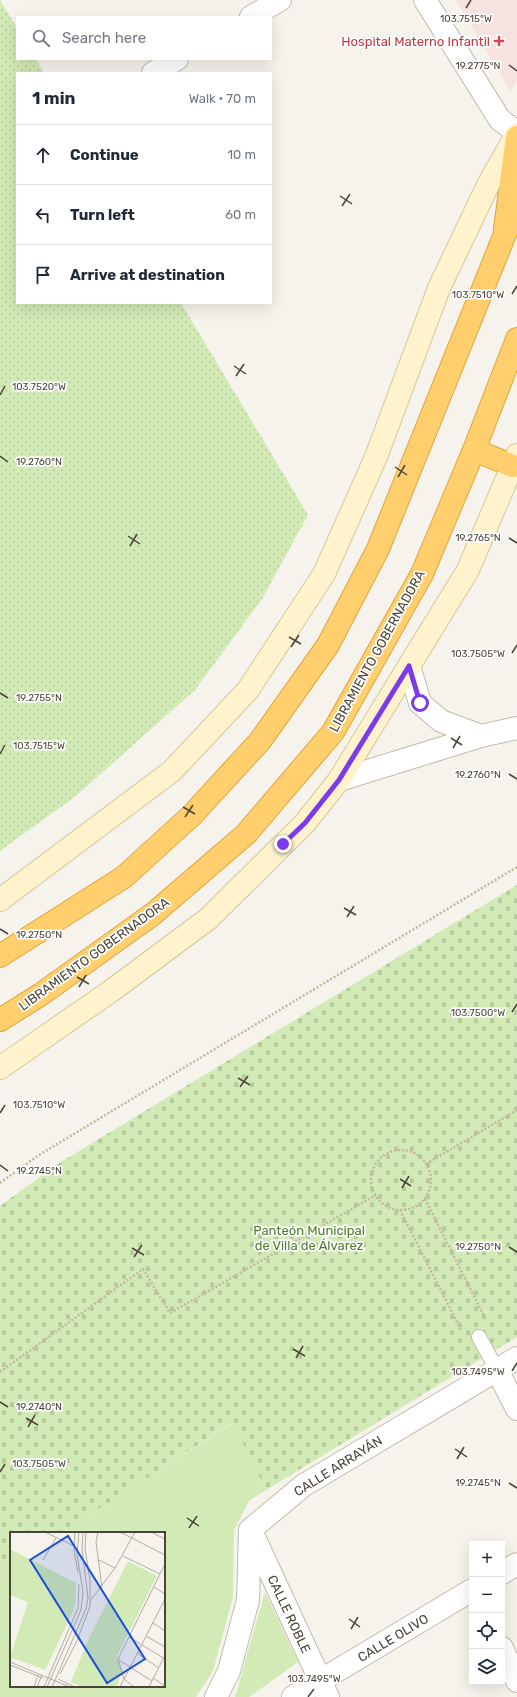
<!DOCTYPE html>
<html lang="en">
<head>
<meta charset="utf-8">
<style>
	:root { --surface:#fff; --page:#f6f6f7; --text:#1f2937; --muted:#747a83; --line:#e0e1e3 }
	body { margin:0; font-family:Rubik,sans-serif; background:var(--page); color:var(--text) }
	.controls { position:absolute; right:12px; bottom:12px; display:grid; overflow:hidden; border-radius:0px; box-shadow:0 4px 16px #0002 }
	.controls button { width:36px; height:36px; display:grid; place-items:center; padding:0; border:0; border-bottom:1px solid var(--line); background:var(--surface); color:var(--text); font:20px sans-serif }
	.stop { position:absolute; width:12px; height:12px; margin:-9px; border:3px solid #7c3aed; border-radius:50%; background:#fff }
	.stop.end { background:#7c3aed; border-color:#fff; box-shadow:0 1px 4px #0008 }
	.list { margin:0; padding:0; list-style:none }
	h2 { display:flex; justify-content:space-between; align-items:center; height:52px; margin:0; padding:0 16px; font-size:17px }
	h2 small { font-size:13px; font-weight:400; color:var(--muted) }
	.list li { display:grid; grid-template-columns:26px 1fr auto; gap:12px; align-items:center; box-sizing:border-box; height:60px; padding:0 16px; border-top:1px solid var(--line) }
	.list b { display:block; font-size:15px; white-space:nowrap }
	.list em { font-size:13px; font-style:normal; color:var(--muted) }
	.icon { flex:none; width:22px; height:22px; fill:none; stroke:currentColor; stroke-width:2; stroke-linecap:round; stroke-linejoin:round }
	.map { position:relative; flex:none; width:517px; height:1697px; overflow:hidden }
	.search { position:absolute; background:var(--surface); box-shadow:0 4px 16px #0002; left:16px; top:16px; width:256px; height:44px; display:flex; align-items:center; gap:10px; box-sizing:border-box; padding:0 14px; border-radius:0px; color:var(--muted); font-size:15px }
	.panel { position:absolute; background:var(--surface); box-shadow:0 4px 16px #0002; left:16px; top:72px; width:256px; height:232px; border-radius:0px }
	.map>svg:first-child { display:block }
	.medical { fill:#f6e3e0 }
	.grass { fill:url(#grass-dots) }
	.cemetery { fill:url(#cemetery-stones) }
	.green { fill:#d2eab5 }
	.lines { fill:none; stroke-linecap:round; stroke-linejoin:round }
	.lane-casing { stroke:#c2bbae; stroke-width:16 }
	.street-casing { stroke:#c2bbae; stroke-width:24 }
	.secondary-casing { stroke:#d6c79b; stroke-width:24 }
	.highway-casing { stroke:#e0a43c; stroke-width:24 }
	.path { stroke:#c4b79f; stroke-width:2.5; stroke-dasharray:2 2; stroke-linecap:butt }
	.lane { stroke:#fff; stroke-width:14 }
	.street { stroke:#fff; stroke-width:22 }
	.secondary { stroke:#fff3cd; stroke-width:22 }
	.highway { stroke:#ffcf6e; stroke-width:22 }
	.route { stroke:#7c3aed; stroke-width:5 }
	.ticks { fill:none; stroke:#4b4439; stroke-width:1.5 }
	.health-dot { fill:#e0444e; stroke:#fff; stroke-width:1.5 }
	.labels { text-anchor:middle; dominant-baseline:central; stroke-width:3.5; stroke-linejoin:round; paint-order:stroke }
	.health-label { font-size:13px; fill:#be3a42; stroke:#fff; text-anchor:end }
	.street-label { font-size:13px; fill:#4b4439; stroke:#fff }
	.park-label { font-size:13px; fill:#4a7f2a; stroke:#fff }
	.inset-road { fill:none; stroke:#b2ada4; stroke-width:1 }
	.view { fill:#1d4ed8; fill-opacity:0.15; stroke:#1d4ed8; stroke-width:2 }
	.inset-edge { fill:none; stroke:#4b4439; stroke-width:2 }
	.ticks-label { font-size:10px; text-anchor:middle; fill:#4b4439; stroke:#fff; stroke-width:3.5; stroke-linejoin:round; paint-order:stroke }
</style>
</head>
<body>
<div class="map">
<svg width="517" height="1697" viewBox="0 0 517 1697">
	<defs>
		<pattern id="grass-dots" width="8" height="8" patternUnits="userSpaceOnUse"><rect width="8" height="8" fill="#d2eab5"/><path d="M2 2h.1M6 6h.1" fill="none" stroke="#b6ca9c" stroke-width="1.8" stroke-linecap="round"/></pattern>
		<pattern id="cemetery-stones" width="16" height="16" patternUnits="userSpaceOnUse"><rect width="16" height="16" fill="#d2eab5"/><path d="M2 7V4a2 2 0 0 1 4 0v3zM10 15v-3a2 2 0 0 1 4 0v3z" fill="#b6ca9c"/></pattern>
	</defs>
	<rect width="100%" height="100%" fill="#f6f3ec"/>
	<path class="medical" d="M 456,0 L 517,0 L 517,82 L 510,91 Z"/>
	<path class="grass" d="M 0,0 L 17,28 L 17,59 L 36,59 L 44,73 L 17,73 L 17,303 L 181,303 L 308,515 L 262,599 L 195,690 L 77,795 L 0,851 Z"/>
	<path class="cemetery" d="M 517,885 L 517,1337 L 266,1490 L 232,1423 L 62,1533 L 11,1533 L 11,1566 L 0,1573 L 0,1206 L 56,1165 Z"/>
	<path class="green" d="M 233,1423 L 266,1490 L 249,1501 L 234,1530 L 233,1597 L 213,1671 L 196,1697 L 0,1697 L 0,1573 L 11,1566 L 11,1686 L 164,1686 L 164,1533 L 62,1533 Z
		M 265,1592 L 298,1662 L 249,1697 L 235,1697 Z"/>
	<g class="lines">
		<defs>
			<path id="lane" d="M 479,1337 L 497,1370"/>
			<path id="street" d="M 425,0 L 500,120 L 517,132
				M 251,17 L 280,0
				M 153,73 L 177,59
				M 409,666 L 420,703 L 441,721 L 481,736
				M 339,780 L 481,736 L 517,728
				M 497,1370 L 517,1409
				M 253,1535 L 328,1697
				M 502,1573 L 517,1564
				M 502,1648 L 517,1681
				M 216,1697 L 229,1671 L 248,1600 L 250,1530 L 304,1485 L 517,1358
				M 293,1697 L 472,1590"/>
			<path id="secondary" d="M 0,900 L 172,771 L 248,690 L 324,574 L 376,457 L 439,288 L 489,183 L 517,134
				M 0,1068 L 111,991 L 208,919 L 305,823 L 339,780 L 468,570 L 517,455"/>
			<path id="highway" d="M 505,229 L 517,137
				M 474,450 L 513,466
				M 0,956 L 124,877 L 192,815 L 260,741 L 328,645 L 378,549 L 505,234 L 517,213
				M 0,1020 L 40,995 L 153,914 L 246,834 L 333,732 L 422,574 L 474,450 L 517,339"/>
		</defs>
		<use href="#lane" class="lane-casing"/>
		<use href="#street" class="street-casing"/>
		<use href="#secondary" class="secondary-casing"/>
		<use href="#highway" class="highway-casing"/>
		<path class="path" d="M371 1180a30 30 0 1 1 60 0a30 30 0 1 1-60 0Z
			M 426,1164 L 517,1110
			M 0,1183 L 39,1155 L 517,867
			M 425,1199 L 485,1318
			M 400,1210 L 461,1330
			M 0,1372 L 143,1269 L 170,1313 L 376,1195"/>
		<use href="#lane" class="lane"/>
		<use href="#street" class="street"/>
		<use href="#secondary" class="secondary"/>
		<use href="#highway" class="highway"/>
	</g>
	<g class="lines">
		<path class="route" d="M 283,844 L 305,823 L 339,780 L 409,666 L 420,703"/>
	</g>
	<path class="ticks" d="M 466,8 L 471,0M 509,65 L 517,71M 340,196 L 352,204M 342,206 L 350,194M 512,294 L 517,286M 234,366 L 246,374M 236,376 L 244,364M 0,395 L 5,386M 0,456 L 8,462M 395,467 L 407,475M 398,477 L 405,465M 128,536 L 140,544M 509,538 L 517,543M 130,546 L 137,534M 289,637 L 301,644M 291,647 L 299,635M 512,653 L 517,645M 0,693 L 8,698M 451,738 L 462,745M 453,748 L 460,736M 0,754 L 5,745M 509,774 L 517,779M 183,807 L 195,814M 185,817 L 193,805M 344,908 L 356,915M 347,917 L 354,906M 0,929 L 8,934M 77,977 L 89,984M 79,987 L 86,975M 512,1012 L 517,1004M 238,1078 L 250,1085M 240,1087 L 248,1076M 0,1113 L 5,1105M 0,1165 L 8,1171M 400,1179 L 411,1186M 402,1188 L 409,1176M 509,1247 L 517,1252M 132,1248 L 144,1255M 134,1257 L 142,1245M 293,1349 L 305,1356M 296,1358 L 303,1346M 512,1371 L 517,1363M 0,1402 L 8,1407M 26,1418 L 38,1425M 28,1427 L 35,1415M 455,1449 L 467,1457M 457,1459 L 464,1447M 0,1472 L 5,1464M 509,1483 L 517,1488M 187,1518 L 199,1526M 189,1528 L 197,1516M 349,1619 L 360,1627M 351,1629 L 358,1617M 308,1697 L 314,1689"/>
	<path class="health-dot" d="M497 35h4v4h4v4h-4v4h-4v-4h-4v-4h4z"/>
	<g class="labels">
		<g class="health-label">
			<text x="490" y="41">Hospital Materno Infantil</text>
		</g>
		<g class="street-label">
			<text transform="translate(377 651) rotate(-61)">LIBRAMIENTO GOBERNADORA</text>
			<text transform="translate(94 954) rotate(-36)">LIBRAMIENTO GOBERNADORA</text>
			<text transform="translate(338 1466) rotate(-32)">CALLE ARRAYÁN</text>
			<text transform="translate(289 1614) rotate(65)">CALLE ROBLE</text>
			<text transform="translate(393 1638) rotate(-31)">CALLE OLIVO</text>
		</g>
		<g class="park-label">
			<text x="309" y="1230">Panteón Municipal<tspan x="309" dy="15">de Villa de Álvarez</tspan></text>
		</g>
	</g>
	<g transform="translate(10 1532)">
		<rect width="155" height="155" fill="#f6f3ec"/>
		<path d="M 0,17 L 66,51 L 66,69 L 62,82 L 35,138 L 0,125 L 18,70 L 0,63 Z" fill="#d2eab5"/>
		<path d="M 118,29 L 147,44 L 107,124 L 102,121 L 86,155 L 72,155 L 61,150 L 77,110 Z" fill="#d2eab5"/>
		<path d="M 102,120 L 107,124 L 112,139 L 107,155 L 86,155 Z" fill="#d2eab5"/>
		<path class="inset-road" d="M 35,0 L 64,14M 65,0 L 64,19 L 68,40M 88,0 L 86,10 L 92,56M 110,0 L 155,23M 141,0 L 155,7M 113,24 L 150,42M 33,28 L 46,6M 89,28 L 105,36M 144,55 L 155,62M 80,69 L 105,36 L 125,0M 143,91 L 155,99M 136,104 L 155,115M 119,105 L 155,127M 127,121 L 149,136M 109,128 L 142,149M 0,130 L 60,155M 0,133 L 33,146M 50,142 L 67,109 L 80,74 L 80,48 L 75,17 L 76,0M 143,146 L 155,154M 48,147 L 65,155M 24,155 L 28,143M 27,155 L 32,143M 34,155 L 68,76 L 69,52M 37,155 L 71,78 L 73,60 L 67,22 L 69,0M 42,155 L 76,77 L 78,66 L 72,16 L 73,0M 110,155 L 155,67M 124,155 L 114,147 L 108,127 L 155,32M 139,155 L 155,123"/>
		<path class="view" d="M 58,4 L 135,127 L 97,151 L 20,28 Z"/>
		<rect width="155" height="155" class="inset-edge"/>
	</g>
	<g class="ticks-label">
		<text x="466" y="22">103.7515°W</text>
		<text x="478" y="69">19.2775°N</text>
		<text x="478" y="298">103.7510°W</text>
		<text x="39" y="390">103.7520°W</text>
		<text x="39" y="465">19.2760°N</text>
		<text x="478" y="541">19.2765°N</text>
		<text x="478" y="657">103.7505°W</text>
		<text x="39" y="701">19.2755°N</text>
		<text x="39" y="749">103.7515°W</text>
		<text x="478" y="778">19.2760°N</text>
		<text x="39" y="938">19.2750°N</text>
		<text x="478" y="1016">103.7500°W</text>
		<text x="39" y="1108">103.7510°W</text>
		<text x="39" y="1174">19.2745°N</text>
		<text x="478" y="1250">19.2750°N</text>
		<text x="478" y="1375">103.7495°W</text>
		<text x="39" y="1410">19.2740°N</text>
		<text x="39" y="1467">103.7505°W</text>
		<text x="478" y="1486">19.2745°N</text>
		<text x="314" y="1682">103.7495°W</text>
	</g>
</svg>
<div class="controls">
<button>+</button>
<button>−</button>
<button><svg class="icon" aria-label="locate" viewBox="0 0 24 24"><circle cx="12" cy="12" r="6"/><path d="M12 2v4M12 18v4M2 12h4M18 12h4"/></svg></button>
<button><svg class="icon" aria-label="layers" viewBox="0 0 24 24"><path d="M12 4l9 5-9 5-9-5zM3 14l9 5 9-5"/></svg></button>
</div>
<div class="stop" style="left:420px;top:703px"></div>
<div class="stop end" style="left:283px;top:844px"></div>
<div class="search"><svg class="icon" aria-label="search" viewBox="0 0 24 24"><circle cx="10" cy="10" r="6"/><path d="M15 15l6 6"/></svg>Search here</div>
<section class="panel">
<h2>1 min<small>Walk · 70 m</small></h2>
<ul class="list">
<li><svg class="icon" aria-label="ahead" viewBox="0 0 24 24"><path d="M12 20V5M6 11l6-6 6 6"/></svg><div><b>Continue</b></div><em>10 m</em></li>
<li><svg class="icon" aria-label="left" viewBox="0 0 24 24"><path d="M17 20v-9H6M10 6l-5 5 5 5"/></svg><div><b>Turn left</b></div><em>60 m</em></li>
<li><svg class="icon" aria-label="arrive" viewBox="0 0 24 24"><path d="M6 21V4h12l-3 4 3 4H6"/></svg><div><b>Arrive at destination</b></div></li>
</ul>
</section>
</div>
</body>
</html>
